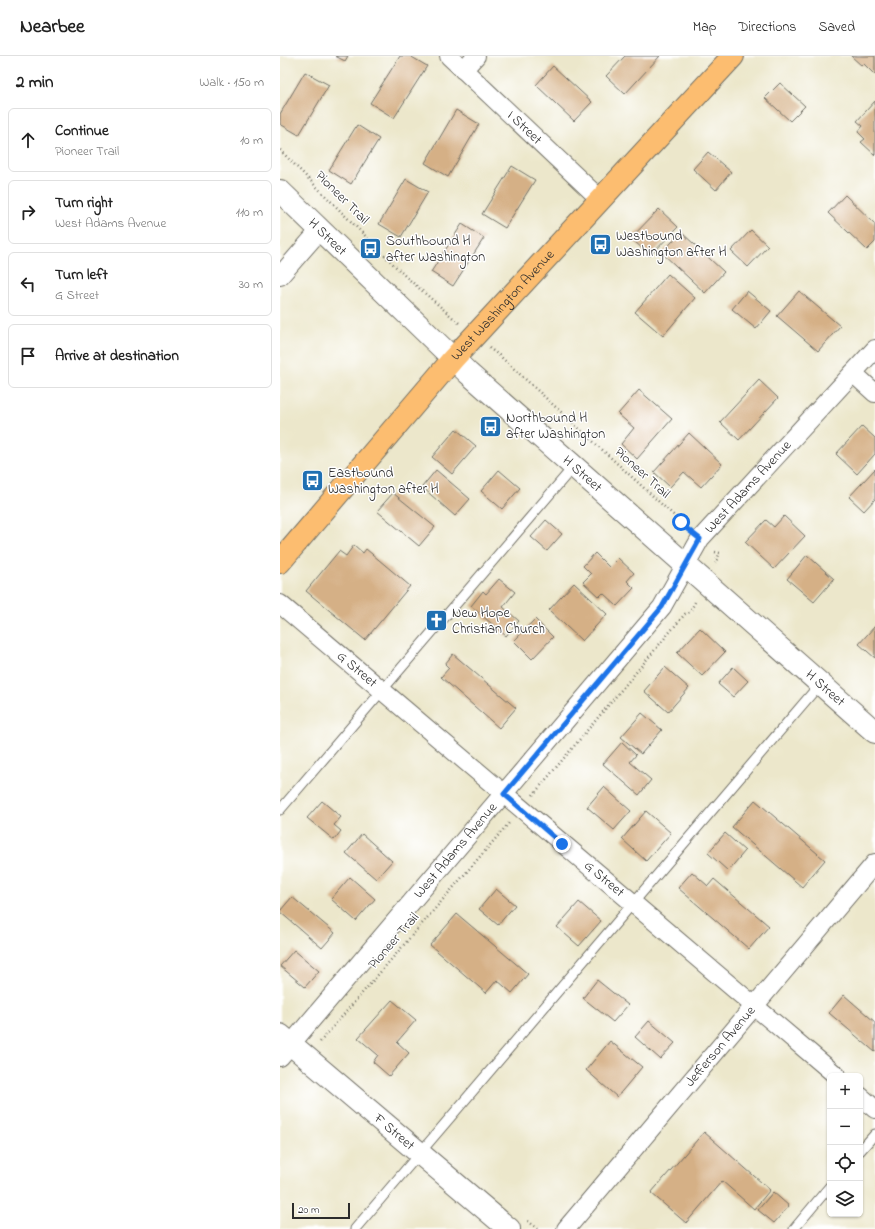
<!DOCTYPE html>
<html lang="en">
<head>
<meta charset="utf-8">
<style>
	:root { --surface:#fff; --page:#f6f6f6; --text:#222; --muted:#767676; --line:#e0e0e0 }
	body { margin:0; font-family:"Indie Flower",sans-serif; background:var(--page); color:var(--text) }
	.controls { position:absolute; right:12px; bottom:12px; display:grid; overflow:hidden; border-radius:6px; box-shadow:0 1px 3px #0004 }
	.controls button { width:36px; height:36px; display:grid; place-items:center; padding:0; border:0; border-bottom:1px solid var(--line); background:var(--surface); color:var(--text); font:20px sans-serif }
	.scale { position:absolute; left:12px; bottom:10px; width:58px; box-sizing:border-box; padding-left:4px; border:2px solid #2b2b2b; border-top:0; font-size:11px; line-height:14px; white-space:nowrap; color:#2b2b2b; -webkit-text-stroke:3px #fff; paint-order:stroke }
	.stop { position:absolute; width:12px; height:12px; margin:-9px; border:3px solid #1a73e8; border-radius:50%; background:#fff }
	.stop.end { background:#1a73e8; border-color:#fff; box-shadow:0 1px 4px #0008 }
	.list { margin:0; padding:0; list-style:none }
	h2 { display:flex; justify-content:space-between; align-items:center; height:52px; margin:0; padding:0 16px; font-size:17px }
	h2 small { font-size:13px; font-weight:400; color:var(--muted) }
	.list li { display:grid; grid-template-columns:26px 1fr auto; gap:12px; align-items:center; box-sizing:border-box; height:64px; margin:0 8px 8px; padding:0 8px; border:1px solid var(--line); border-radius:6px }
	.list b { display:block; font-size:15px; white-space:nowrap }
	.list p { margin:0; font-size:13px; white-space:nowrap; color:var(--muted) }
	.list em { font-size:13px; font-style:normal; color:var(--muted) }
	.icon { flex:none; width:22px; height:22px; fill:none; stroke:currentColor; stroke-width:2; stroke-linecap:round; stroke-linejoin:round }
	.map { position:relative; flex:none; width:595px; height:1173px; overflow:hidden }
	header { display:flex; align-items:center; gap:24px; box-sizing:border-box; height:56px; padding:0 20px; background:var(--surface); border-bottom:1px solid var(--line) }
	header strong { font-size:19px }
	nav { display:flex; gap:22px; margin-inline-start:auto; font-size:14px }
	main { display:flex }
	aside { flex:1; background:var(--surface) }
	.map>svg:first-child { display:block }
	.building { fill:#d5b086 }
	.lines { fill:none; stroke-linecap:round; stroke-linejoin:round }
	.service-casing { stroke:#6f6d63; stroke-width:11 }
	.minor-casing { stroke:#6f6d63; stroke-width:20 }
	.tertiary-casing { stroke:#6f6d63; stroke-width:24 }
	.primary-casing { stroke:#6f6d63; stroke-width:24 }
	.path { stroke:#6f6d63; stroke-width:2.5; stroke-dasharray:1 3; stroke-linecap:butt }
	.service { stroke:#fff; stroke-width:9 }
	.minor { stroke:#fff; stroke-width:18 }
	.tertiary { stroke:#fff; stroke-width:22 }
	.primary { stroke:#fcbd6f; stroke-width:22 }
	.route { stroke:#1a73e8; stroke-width:5 }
	.labels { text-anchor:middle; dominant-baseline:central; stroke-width:3; stroke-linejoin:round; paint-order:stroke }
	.street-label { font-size:14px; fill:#2b2b2b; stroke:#fff }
	.poi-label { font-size:14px; fill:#2b2b2b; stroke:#fff; text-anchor:start }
</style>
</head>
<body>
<header>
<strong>Nearbee</strong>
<nav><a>Map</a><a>Directions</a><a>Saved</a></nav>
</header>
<main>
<aside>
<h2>2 min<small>Walk · 150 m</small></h2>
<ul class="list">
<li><svg class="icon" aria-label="ahead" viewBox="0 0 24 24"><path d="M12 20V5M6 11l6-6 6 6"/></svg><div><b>Continue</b><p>Pioneer Trail</p></div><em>10 m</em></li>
<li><svg class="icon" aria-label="right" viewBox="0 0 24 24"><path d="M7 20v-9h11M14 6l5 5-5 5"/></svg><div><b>Turn right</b><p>West Adams Avenue</p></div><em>110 m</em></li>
<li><svg class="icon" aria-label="left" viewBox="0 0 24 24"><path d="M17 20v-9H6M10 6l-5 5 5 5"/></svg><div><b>Turn left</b><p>G Street</p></div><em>30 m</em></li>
<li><svg class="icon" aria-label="arrive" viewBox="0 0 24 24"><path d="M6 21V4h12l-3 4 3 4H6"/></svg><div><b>Arrive at destination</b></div></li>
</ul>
</aside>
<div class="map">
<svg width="595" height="1173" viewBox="0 0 595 1173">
	<rect width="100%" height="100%" fill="#fff"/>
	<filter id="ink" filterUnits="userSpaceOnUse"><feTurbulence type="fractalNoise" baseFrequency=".025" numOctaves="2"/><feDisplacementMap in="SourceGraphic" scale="8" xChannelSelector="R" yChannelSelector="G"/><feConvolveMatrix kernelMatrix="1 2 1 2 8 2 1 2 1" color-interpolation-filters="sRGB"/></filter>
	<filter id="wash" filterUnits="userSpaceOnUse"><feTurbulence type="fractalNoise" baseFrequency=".012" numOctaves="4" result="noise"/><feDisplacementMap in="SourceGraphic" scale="16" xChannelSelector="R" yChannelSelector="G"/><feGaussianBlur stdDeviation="0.9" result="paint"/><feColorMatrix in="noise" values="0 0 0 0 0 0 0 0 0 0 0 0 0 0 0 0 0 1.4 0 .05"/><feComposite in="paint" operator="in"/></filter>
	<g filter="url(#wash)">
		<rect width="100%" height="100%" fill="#ece7cb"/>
		<g id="blocks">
			<path class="building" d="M 55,0 L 68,0 L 65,5 Z
				M 120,0 L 130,0 L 147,10 L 114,62 L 90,47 Z
				M 345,0 L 380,0 L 345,38 L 326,20 Z
				M 571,0 L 595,0 L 595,17 L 594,18 L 584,8 L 582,10 Z
				M 273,10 L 312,46 L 294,65 L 256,29 Z
				M 25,16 L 49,29 L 19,79 L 0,68 L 0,58 Z
				M 500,27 L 525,50 L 510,65 L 485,42 Z
				M 595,45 L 595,99 L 581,86 L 585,83 L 578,76 L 583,70 L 577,65 Z
				M 176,54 L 199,68 L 168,121 L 145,107 Z
				M 77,69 L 99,83 L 71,128 L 49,114 Z
				M 428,96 L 451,116 L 436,134 L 413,113 Z
				M 232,110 L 255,124 L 225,172 L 202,158 Z
				M 126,123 L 148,136 L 121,181 L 99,168 Z
				M 565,139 L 595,168 L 595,186 L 587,194 L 548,157 Z
				M 379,153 L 398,171 L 370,200 L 351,182 Z
				M 182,168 L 204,182 L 173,230 L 151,216 Z
				M 471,174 L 488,190 L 468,211 L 451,195 Z
				M 401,176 L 444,216 L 425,237 L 382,197 Z
				M 388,218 L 415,242 L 383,280 L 355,256 Z
				M 467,235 L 491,255 L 476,273 L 452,253 Z
				M 519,235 L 560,270 L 538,295 L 497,260 Z
				M 479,324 L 498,342 L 459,384 L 440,366 Z
				M 359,334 L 392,363 L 357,403 L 341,388 L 354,372 L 338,358 Z
				M 582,370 L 595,382 L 595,398 L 577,418 L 556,398 Z
				M 176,373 L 196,390 L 172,418 L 152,401 Z
				M 409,377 L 442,408 L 421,431 L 404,416 L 390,431 L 374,416 Z
				M 595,413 L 595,443 L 584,455 L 569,441 Z
				M 156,414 L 190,443 L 175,460 L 142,431 Z
				M 219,414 L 240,432 L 222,453 L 201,435 Z
				M 113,437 L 155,471 L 139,490 L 97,455 Z
				M 504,460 L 525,480 L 494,513 L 465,486 L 486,464 L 494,471 Z
				M 266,464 L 282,478 L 267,495 L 251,481 Z
				M 74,489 L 83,497 L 86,493 L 130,530 L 85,584 L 26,535 L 59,495 L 66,500 Z
				M 315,497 L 329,511 L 338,502 L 354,517 L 347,525 L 354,532 L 337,550 L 323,537 L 319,541 L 303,526 L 311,518 L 303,510 Z
				M 527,499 L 554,523 L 534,546 L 507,523 Z
				M 219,523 L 235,536 L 223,551 L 239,565 L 226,580 L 191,550 L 203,535 L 206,538 Z
				M 294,527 L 327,558 L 302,585 L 269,554 Z
				M 255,563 L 273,581 L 252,603 L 234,585 Z
				M 595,570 L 595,602 L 579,588 Z
				M 420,572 L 445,596 L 422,620 L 397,597 Z
				M 173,598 L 236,652 L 219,672 L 161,621 L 169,612 L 165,608 Z
				M 385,611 L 409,632 L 388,656 L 364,635 Z
				M 453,611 L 468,625 L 453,641 L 438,628 Z
				M 362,657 L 382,674 L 361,698 L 341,681 Z
				M 342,686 L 356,699 L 350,706 L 371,724 L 359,739 L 323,708 Z
				M 324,731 L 351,755 L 334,774 L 307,751 Z
				M 475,744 L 545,804 L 522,831 L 452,771 Z
				M 42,745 L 61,761 L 54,769 L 61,775 L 54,784 L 27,762 Z
				M 366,755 L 391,777 L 366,805 L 342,783 Z
				M 445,777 L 465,795 L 448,815 L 428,797 Z
				M 82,778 L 112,805 L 96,823 L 66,797 Z
				M 412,816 L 428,830 L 434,823 L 489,870 L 469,893 L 398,832 Z
				M 70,821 L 95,843 L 76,865 L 51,843 Z
				M 216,833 L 235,849 L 218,869 L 199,853 Z
				M 12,841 L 55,877 L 42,892 L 0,856 L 0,855 Z
				M 299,846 L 321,865 L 299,890 L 277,871 Z
				M 177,858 L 248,918 L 232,937 L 217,924 L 206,937 L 150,889 Z
				M 14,894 L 39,915 L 25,931 L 0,910 Z
				M 317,924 L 348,949 L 333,966 L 303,942 Z
				M 564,939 L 595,966 L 595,996 L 549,957 Z
				M 112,944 L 136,964 L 117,986 L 129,997 L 109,1020 L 93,1006 L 98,999 L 78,982 Z
				M 369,965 L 395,987 L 380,1003 L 355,981 Z
				M 330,985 L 362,1011 L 337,1041 L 306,1014 Z
				M 424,1076 L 490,1134 L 474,1153 L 442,1125 L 406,1167 L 371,1137 Z
				M 493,1136 L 509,1150 L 494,1167 L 478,1154 Z"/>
		</g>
	</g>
	<g filter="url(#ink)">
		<use href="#blocks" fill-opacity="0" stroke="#6f6d63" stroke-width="1"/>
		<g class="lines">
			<defs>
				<path id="service" d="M 0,754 L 294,410
					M 580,1095 L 595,1078
					M 75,1173 L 540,628
					M 514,1173 L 550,1130"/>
				<g id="minor">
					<path id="s1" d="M 169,0 L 321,144"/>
					<path d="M 183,14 L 196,0"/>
					<path d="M 0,220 L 40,174"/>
					<path d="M 573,317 L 595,337"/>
					<path id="s2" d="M 0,548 L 557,1020"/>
					<path id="s3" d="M 0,1001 L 382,551 L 420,483 L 595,293"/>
					<path d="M 580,1040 L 595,1053"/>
					<path id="s4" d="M 286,1173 L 595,807"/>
				</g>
				<g id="tertiary">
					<path id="s5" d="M 0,135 L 188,317 L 595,676"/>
					<path id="s6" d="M 0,979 L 229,1173"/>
				</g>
				<g id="primary">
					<path id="s7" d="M 0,506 L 173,303 L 453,0"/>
				</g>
			</defs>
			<use href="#service" class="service-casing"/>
			<use href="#minor" class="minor-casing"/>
			<use href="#tertiary" class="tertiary-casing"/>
			<use href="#primary" class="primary-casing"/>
			<path class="path" d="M 0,94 L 124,219 L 179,267
				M 209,292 L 220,300 L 401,466 L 406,467 L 406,470
				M 435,496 L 440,497 L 435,507
				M 253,739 L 405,558 L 410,556 L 415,546
				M 40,986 L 229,767
				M 248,1165 L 258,1173"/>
			<use href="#service" class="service"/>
			<use href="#minor" class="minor"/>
			<use href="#tertiary" class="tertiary"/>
			<use href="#primary" class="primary"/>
		</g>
	</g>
	<g class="lines" filter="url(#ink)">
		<path class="route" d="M 282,788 L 224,738 L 382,551 L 420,483 L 406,472 L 406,467 L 401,466"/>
	</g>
	<defs>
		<symbol id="bus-square" viewBox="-11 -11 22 22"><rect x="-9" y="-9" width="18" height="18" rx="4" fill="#1f6fb2" stroke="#fff"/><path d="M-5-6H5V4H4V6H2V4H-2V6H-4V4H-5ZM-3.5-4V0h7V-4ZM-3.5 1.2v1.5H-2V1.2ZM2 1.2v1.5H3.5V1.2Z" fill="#fff"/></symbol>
		<symbol id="church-square" viewBox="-11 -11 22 22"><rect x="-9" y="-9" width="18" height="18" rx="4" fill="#1f6fb2" stroke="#fff"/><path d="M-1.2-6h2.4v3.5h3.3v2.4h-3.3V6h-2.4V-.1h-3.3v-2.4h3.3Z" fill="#fff"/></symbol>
	</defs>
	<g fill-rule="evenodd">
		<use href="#bus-square" x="308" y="176" width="25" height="25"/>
		<use href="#bus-square" x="78" y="180" width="25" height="25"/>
		<use href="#bus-square" x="198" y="358" width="25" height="25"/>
		<use href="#bus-square" x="20" y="412" width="25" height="25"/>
		<use href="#church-square" x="144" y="552" width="25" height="25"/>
	</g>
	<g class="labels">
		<g class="street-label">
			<text stroke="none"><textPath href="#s1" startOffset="104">I Street</textPath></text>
			<text transform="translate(62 142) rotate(45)">Pioneer Trail</text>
			<text stroke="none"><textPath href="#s5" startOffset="66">H Street</textPath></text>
			<text stroke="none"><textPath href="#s7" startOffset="340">West Washington Avenue</textPath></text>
			<text transform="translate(362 417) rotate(42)">Pioneer Trail</text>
			<text stroke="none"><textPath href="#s5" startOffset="414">H Street</textPath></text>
			<text stroke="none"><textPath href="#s3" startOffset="739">West Adams Avenue</textPath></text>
			<text stroke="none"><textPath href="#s2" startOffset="101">G Street</textPath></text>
			<text stroke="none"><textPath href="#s5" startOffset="738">H Street</textPath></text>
			<text stroke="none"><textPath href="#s3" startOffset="271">West Adams Avenue</textPath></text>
			<text stroke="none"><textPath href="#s2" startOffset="425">G Street</textPath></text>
			<text transform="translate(114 885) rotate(-49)">Pioneer Trail</text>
			<text stroke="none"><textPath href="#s4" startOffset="239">Jefferson Avenue</textPath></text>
			<text stroke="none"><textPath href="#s6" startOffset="150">F Street</textPath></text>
		</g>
		<g class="poi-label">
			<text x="336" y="180">Westbound<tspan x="336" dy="16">Washington after H</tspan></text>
			<text x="106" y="185">Southbound H<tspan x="106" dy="16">after Washington</tspan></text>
			<text x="226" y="362">Northbound H<tspan x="226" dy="16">after Washington</tspan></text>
			<text x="48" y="417">Eastbound<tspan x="48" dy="16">Washington after H</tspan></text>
			<text x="172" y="557">New Hope<tspan x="172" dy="16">Christian Church</tspan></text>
		</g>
	</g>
</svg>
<div class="controls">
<button>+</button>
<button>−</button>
<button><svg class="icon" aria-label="locate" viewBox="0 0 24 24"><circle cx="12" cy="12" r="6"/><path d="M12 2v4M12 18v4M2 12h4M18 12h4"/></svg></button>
<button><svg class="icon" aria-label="layers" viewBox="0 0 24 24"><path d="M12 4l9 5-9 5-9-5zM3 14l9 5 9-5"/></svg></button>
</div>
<div class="scale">20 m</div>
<div class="stop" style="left:401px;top:466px"></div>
<div class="stop end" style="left:282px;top:788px"></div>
</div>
</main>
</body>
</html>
